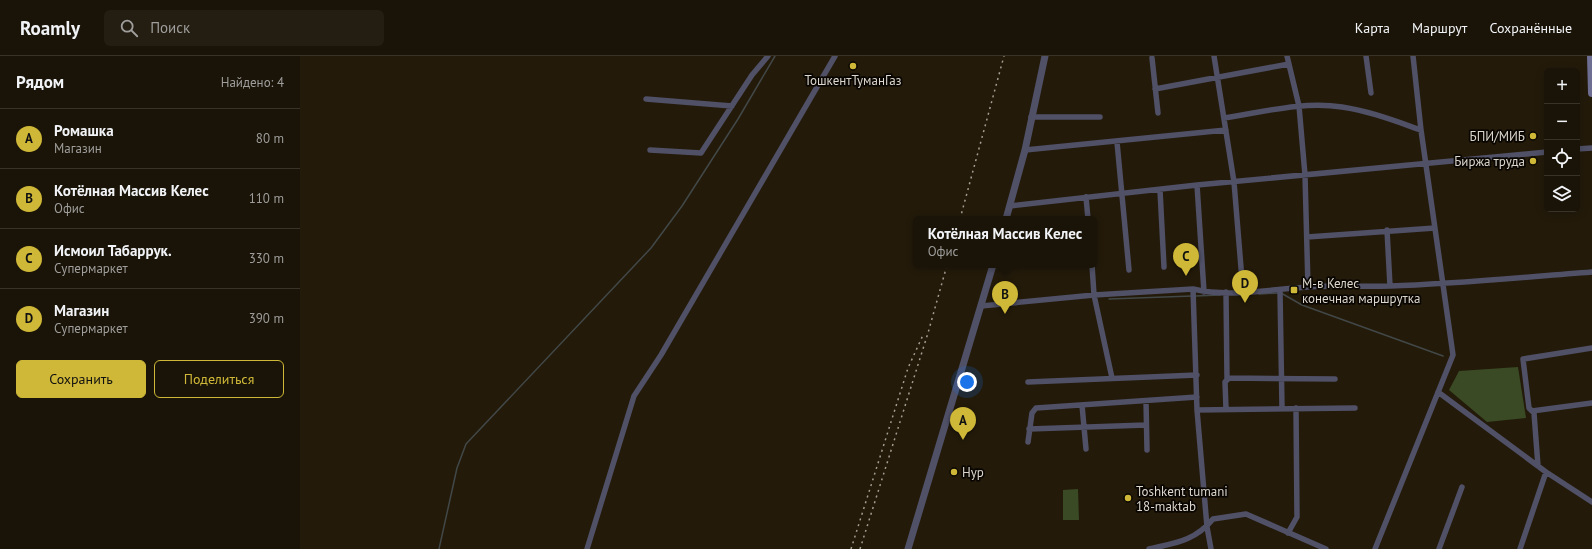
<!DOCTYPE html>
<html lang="ru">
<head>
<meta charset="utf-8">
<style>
	:root { --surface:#1a1408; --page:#231d12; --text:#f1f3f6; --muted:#9f9e9c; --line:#383329; --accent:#cfb837 }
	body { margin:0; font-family:"PT Sans",sans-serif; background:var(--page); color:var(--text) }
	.controls { position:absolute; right:12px; top:12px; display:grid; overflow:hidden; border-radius:6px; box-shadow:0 2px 10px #0003 }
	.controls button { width:36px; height:36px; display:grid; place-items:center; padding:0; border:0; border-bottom:1px solid var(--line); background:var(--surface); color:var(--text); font:20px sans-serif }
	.you { position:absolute; left:667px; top:326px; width:14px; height:14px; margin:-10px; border:3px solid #fff; border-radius:50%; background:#1a73e8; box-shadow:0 0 0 6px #1a73e833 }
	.badge { display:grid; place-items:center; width:26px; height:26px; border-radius:50%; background:var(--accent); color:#111; font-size:13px; font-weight:700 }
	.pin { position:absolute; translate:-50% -33px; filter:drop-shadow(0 1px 2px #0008) }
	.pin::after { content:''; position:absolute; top:21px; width:14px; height:12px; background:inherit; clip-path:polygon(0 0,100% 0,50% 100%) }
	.popup { position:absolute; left:613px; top:160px; width:184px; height:52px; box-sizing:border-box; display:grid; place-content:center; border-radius:6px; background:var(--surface); filter:drop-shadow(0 1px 3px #0005); font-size:13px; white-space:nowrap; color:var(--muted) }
	.popup b { font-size:15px; color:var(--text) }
	.popup::after { content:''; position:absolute; left:50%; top:100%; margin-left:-8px; border:8px solid transparent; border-top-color:var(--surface) }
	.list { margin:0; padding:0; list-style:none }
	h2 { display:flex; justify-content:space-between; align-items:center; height:52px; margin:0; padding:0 16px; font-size:17px }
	h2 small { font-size:13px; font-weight:400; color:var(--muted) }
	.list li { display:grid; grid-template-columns:26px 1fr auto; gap:12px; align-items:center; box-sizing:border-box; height:60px; padding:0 16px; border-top:1px solid var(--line) }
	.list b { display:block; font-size:15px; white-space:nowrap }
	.list p { margin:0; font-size:13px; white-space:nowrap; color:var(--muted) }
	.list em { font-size:13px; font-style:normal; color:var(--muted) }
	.actions { display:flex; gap:8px; padding:12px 16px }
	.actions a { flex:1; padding:9px 0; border:1px solid var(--accent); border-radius:6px; text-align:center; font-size:14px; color:var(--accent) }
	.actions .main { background:var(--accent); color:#111 }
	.icon { flex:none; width:22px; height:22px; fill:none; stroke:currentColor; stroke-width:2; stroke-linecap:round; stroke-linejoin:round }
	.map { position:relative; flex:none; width:1292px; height:493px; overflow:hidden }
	header { display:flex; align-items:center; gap:24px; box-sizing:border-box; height:56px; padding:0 20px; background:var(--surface); border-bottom:1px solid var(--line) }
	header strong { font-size:19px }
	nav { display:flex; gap:22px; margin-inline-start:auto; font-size:14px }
	.search { width:280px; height:36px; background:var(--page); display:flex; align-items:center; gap:10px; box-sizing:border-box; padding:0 14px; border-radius:6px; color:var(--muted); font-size:15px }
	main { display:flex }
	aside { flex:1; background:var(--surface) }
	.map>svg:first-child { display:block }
	.green { fill:#394a24 }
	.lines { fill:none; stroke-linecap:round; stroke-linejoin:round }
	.stream { stroke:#424847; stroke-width:1.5 }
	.minor { stroke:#505067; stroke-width:5.5 }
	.tertiary { stroke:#505067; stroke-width:7 }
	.secondary { stroke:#6e6d92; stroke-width:8 }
	.rail { stroke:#a49d91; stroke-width:1.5; stroke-dasharray:2 4; stroke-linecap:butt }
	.poi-dot { fill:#cfb837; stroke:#090602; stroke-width:1.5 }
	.labels { text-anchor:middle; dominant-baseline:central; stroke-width:3.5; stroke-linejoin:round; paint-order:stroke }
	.poi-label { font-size:13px; fill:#dcd6cc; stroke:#090602; text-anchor:start }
</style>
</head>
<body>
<header>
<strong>Roamly</strong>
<div class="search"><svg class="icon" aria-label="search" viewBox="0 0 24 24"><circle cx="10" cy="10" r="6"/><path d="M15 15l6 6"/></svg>Поиск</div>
<nav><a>Карта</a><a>Маршрут</a><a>Сохранённые</a></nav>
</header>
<main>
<aside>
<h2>Рядом<small>Найдено: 4</small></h2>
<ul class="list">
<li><span class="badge">A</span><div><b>Ромашка</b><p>Магазин</p></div><em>80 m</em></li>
<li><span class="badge">B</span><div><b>Котёлная Массив Келес</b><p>Офис</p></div><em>110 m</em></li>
<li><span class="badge">C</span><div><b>Исмоил Табаррук.</b><p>Супермаркет</p></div><em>330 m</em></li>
<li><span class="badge">D</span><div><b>Магазин</b><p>Супермаркет</p></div><em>390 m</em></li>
</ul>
<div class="actions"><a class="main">Сохранить</a><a>Поделиться</a></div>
</aside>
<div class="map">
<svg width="1292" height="493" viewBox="0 0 1292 493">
	<rect width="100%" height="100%" fill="#231a0a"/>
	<path class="green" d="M 1218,311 L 1226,362 L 1187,366 L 1149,334 L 1159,315 Z
		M 778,433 L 779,464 L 763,464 L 763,434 Z"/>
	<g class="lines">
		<path class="stream" d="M 981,237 L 1002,249 L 1143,300
			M 959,238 L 978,237
			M 895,240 L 920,239
			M 809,243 L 892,240
			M 139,493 L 157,412 L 166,388 L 351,192 L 382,150 L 438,63 L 475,0"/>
		<path class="minor" d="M 914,0 L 934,126 L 943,236
			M 987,0 L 999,50 L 1005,119 L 1008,231
			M 1066,0 L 1071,37
			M 852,2 L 858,57
			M 855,33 L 989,8
			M 346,43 L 432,50
			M 731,61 L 800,61
			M 924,62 C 963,56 1003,45 1042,51 C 1069,55 1095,65 1121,74
			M 817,86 L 829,214
			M 1277,93 L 1292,92
			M 350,94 L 401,97 L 452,19 L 468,0
			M 725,94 L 926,74
			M 897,129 L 904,236
			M 860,134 L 864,211
			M 786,141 L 788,163
			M 710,150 L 897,129 L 1247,96
			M 1087,174 L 1090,230
			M 1007,181 L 1135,172
			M 792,209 L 794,239 L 812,322
			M 893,233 L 897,354 L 907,471 L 911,493
			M 980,235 L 982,352
			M 926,236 L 927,323
			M 681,250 L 794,239 L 893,233 C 931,242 970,233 1008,231 C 1035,229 1062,231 1090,230 C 1157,228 1225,221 1292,216
			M 728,326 L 897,319
			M 1138,336 L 1246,416 L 1292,446
			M 846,345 L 847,394
			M 782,349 L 786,393
			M 926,353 L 925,326 L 929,322 L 1035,323
			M 897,354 L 1055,352
			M 1232,355 L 1292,347
			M 729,373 L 846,369
			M 728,386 L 732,357 L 736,352 L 897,341
			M 1238,410 L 1234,357 L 1229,352 L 1223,303 L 1292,292
			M 988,477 L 997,461 L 996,352
			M 287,493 L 334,340 L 361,299 L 535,0
			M 849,493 C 875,487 895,485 913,463 L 946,458 L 1026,493
			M 1075,493 L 1153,299 L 1121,74 L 1113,0
			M 1139,493 L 1162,431
			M 1220,493 L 1246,416"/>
		<path class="tertiary" d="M 706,163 L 725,94 L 745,0
			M 608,493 L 693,209"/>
		<path class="secondary" d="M 1291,0 L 1292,37"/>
		<path class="rail" d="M 660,163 L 704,0
			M 551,493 L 608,312 L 623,279
			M 560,493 L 628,277 L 647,209"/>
	</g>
	<g class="poi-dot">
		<circle cx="553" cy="10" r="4"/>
		<circle cx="1233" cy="80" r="4"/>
		<circle cx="1233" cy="105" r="4"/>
		<rect x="990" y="230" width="8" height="8" rx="2"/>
		<circle cx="654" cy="416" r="4"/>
		<circle cx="828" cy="442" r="4"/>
	</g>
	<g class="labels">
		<g class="poi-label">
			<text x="553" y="24" text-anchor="middle">ТошкентТуманГаз</text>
			<text x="1225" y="80" text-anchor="end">БПИ/МИБ</text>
			<text x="1225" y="105" text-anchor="end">Биржа труда</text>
			<text x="1002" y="227">М-в Келес<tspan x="1002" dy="15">конечная маршрутка</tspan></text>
			<text x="662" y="416">Нур</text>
			<text x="836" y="435">Toshkent tumani<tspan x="836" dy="15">18-maktab</tspan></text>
		</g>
	</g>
</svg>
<div class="controls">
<button>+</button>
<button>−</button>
<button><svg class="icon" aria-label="locate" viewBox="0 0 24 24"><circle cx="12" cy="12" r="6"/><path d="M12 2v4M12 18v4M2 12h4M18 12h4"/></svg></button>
<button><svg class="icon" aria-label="layers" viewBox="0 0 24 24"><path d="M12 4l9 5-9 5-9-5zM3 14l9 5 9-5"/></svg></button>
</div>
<div class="you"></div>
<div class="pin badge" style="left:663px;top:384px">A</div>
<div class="pin badge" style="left:705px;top:258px">B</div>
<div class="popup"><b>Котёлная Массив Келес</b>Офис</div>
<div class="pin badge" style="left:886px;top:220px">C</div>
<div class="pin badge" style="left:945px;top:247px">D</div>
</div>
</main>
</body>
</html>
